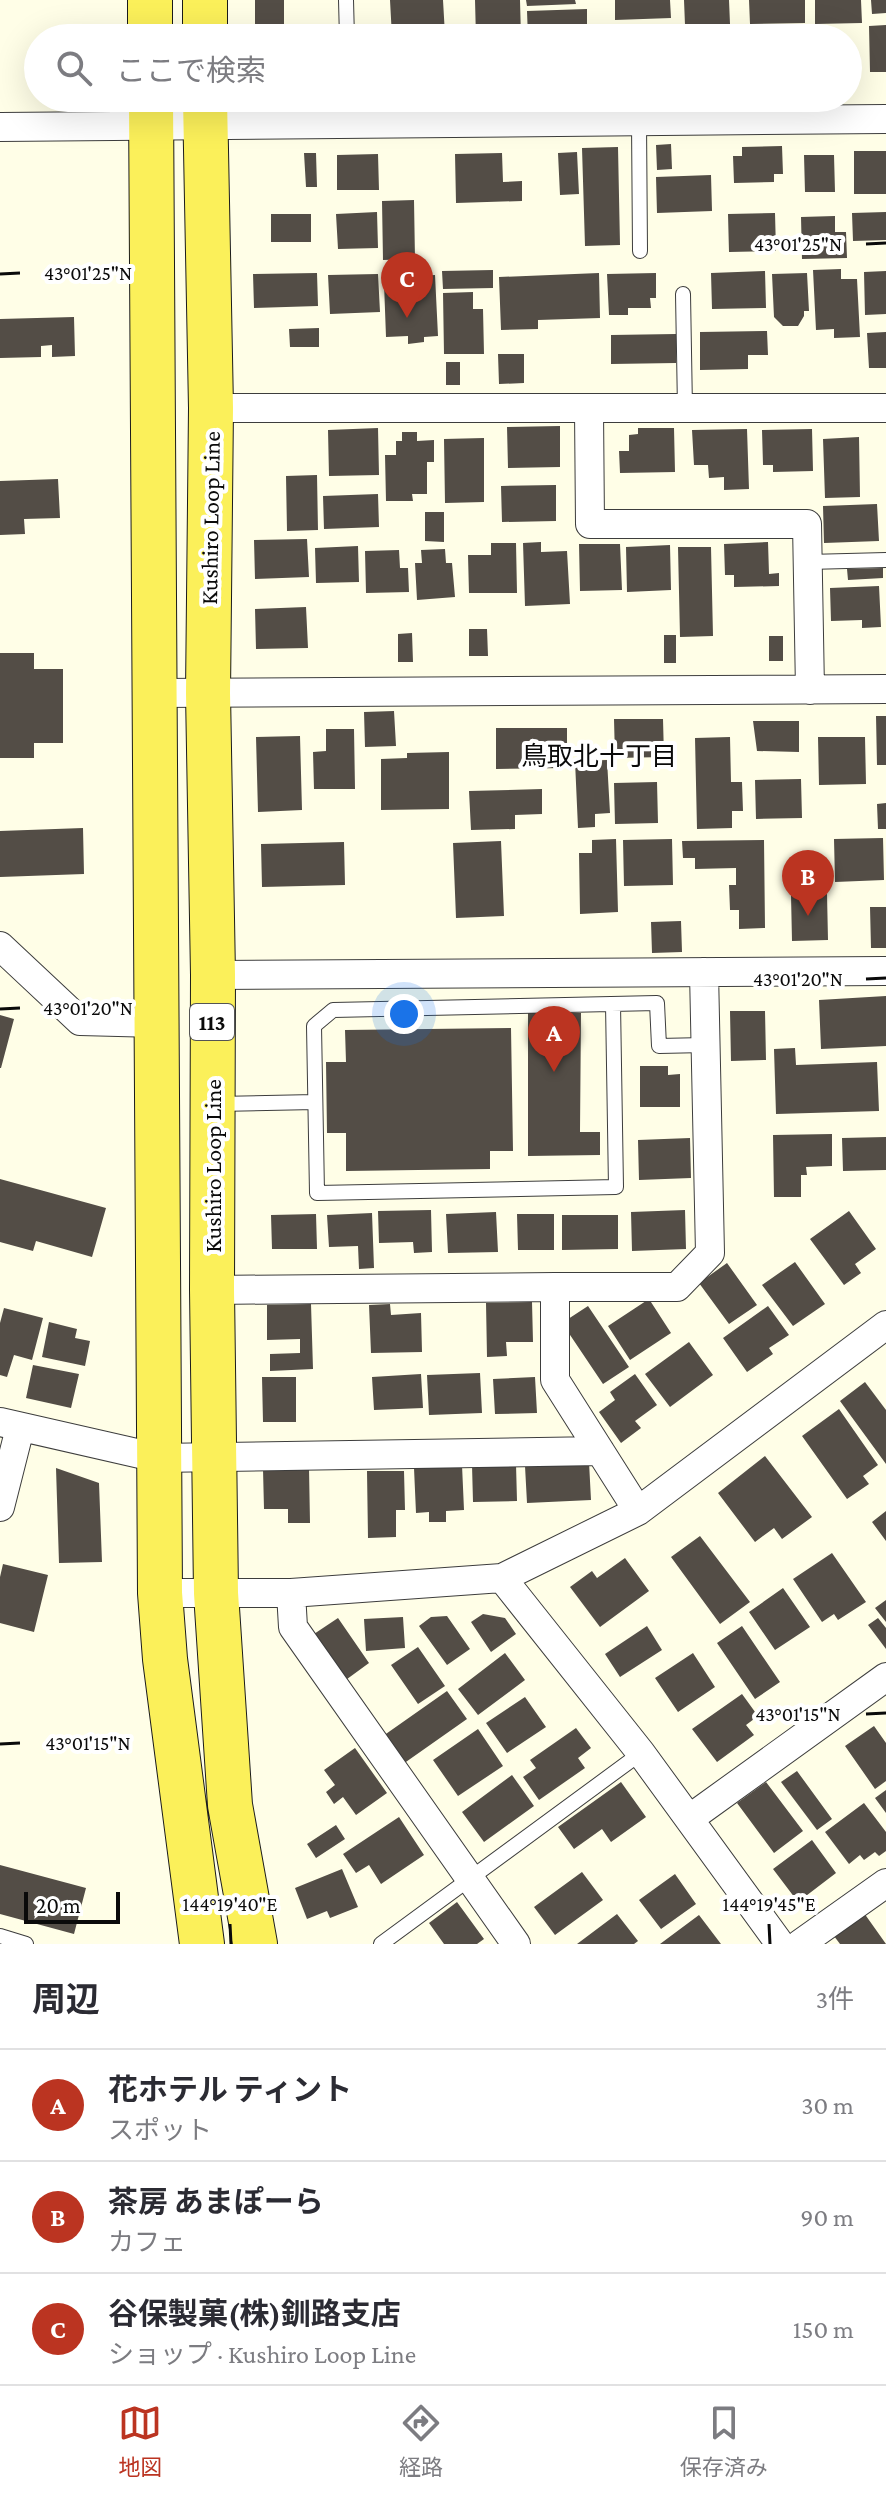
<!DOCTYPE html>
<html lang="ja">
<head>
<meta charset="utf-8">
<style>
	:root { --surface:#fff; --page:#f2f2f3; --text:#2b2b33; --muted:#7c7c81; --line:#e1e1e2; --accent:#bb3421 }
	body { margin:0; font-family:"Crimson Pro","Noto Sans JP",serif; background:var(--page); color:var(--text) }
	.scale { position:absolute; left:24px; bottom:20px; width:96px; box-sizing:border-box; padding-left:8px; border:4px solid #0a0a0a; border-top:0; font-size:22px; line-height:28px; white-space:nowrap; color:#0a0a0a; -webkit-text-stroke:6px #fff; paint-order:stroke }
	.you { position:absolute; left:404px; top:1014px; width:28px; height:28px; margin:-20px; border:6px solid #fff; border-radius:50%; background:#1a73e8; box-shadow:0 0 0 12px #1a73e833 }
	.badge { display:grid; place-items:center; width:52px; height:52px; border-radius:50%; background:var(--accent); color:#fff; font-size:26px; font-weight:700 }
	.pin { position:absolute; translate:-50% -66px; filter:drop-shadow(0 2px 4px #0008) }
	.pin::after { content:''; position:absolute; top:42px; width:28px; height:24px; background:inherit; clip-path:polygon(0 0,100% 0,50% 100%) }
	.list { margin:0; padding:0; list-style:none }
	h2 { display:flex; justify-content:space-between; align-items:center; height:104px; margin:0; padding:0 32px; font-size:34px }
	h2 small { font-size:26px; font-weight:400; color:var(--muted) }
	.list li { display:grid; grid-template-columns:52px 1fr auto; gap:24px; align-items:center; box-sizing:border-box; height:112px; padding:0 32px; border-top:2px solid var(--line) }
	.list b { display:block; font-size:30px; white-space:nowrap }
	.list p { margin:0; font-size:26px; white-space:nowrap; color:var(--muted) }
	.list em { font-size:26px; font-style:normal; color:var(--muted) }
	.icon { flex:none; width:44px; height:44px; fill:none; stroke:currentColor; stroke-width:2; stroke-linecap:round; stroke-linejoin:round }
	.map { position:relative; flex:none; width:886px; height:1944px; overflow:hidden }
	.search { position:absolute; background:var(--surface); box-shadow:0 8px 32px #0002; left:24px; right:24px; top:24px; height:88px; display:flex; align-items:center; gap:20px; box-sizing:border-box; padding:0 28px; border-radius:44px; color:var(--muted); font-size:30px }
	.sheet { height:440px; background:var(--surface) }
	nav { display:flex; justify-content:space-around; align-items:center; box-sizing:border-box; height:112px; border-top:2px solid var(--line); background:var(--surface); font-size:22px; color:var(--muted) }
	nav a { display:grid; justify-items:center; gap:4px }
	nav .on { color:var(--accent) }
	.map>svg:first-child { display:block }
	.building { fill:#534d46 }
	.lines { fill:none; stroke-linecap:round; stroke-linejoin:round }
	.service-casing { stroke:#3d3d3d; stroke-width:16 }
	.minor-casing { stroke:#3d3d3d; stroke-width:30 }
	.primary-casing { stroke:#1b1b1b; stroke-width:46 }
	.service { stroke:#fff; stroke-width:14 }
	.minor { stroke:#fff; stroke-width:28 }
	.primary { stroke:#fbf05a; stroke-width:44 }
	.ticks { fill:none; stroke:#0a0a0a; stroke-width:3 }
	.labels { text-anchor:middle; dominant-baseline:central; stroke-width:8; stroke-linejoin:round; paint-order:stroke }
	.shield { fill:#fff; stroke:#545454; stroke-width:2 }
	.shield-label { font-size:22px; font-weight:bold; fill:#0a0a0a }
	.street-label { font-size:24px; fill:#0a0a0a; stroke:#fff }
	.neighbourhood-label { font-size:26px; fill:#0a0a0a; stroke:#fff }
	.ticks-label { font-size:20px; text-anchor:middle; fill:#0a0a0a; stroke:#fff; stroke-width:8; stroke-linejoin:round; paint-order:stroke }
</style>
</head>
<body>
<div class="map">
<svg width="886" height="1944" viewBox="0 0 886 1944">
	<rect width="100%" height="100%" fill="#fffee7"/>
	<path class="building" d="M 255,0 L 284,0 L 284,38 L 255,38 Z
		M 390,0 L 443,0 L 445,35 L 392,37 Z
		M 475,0 L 520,0 L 521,38 L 476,38 Z
		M 526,0 L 575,0 L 576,4 L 527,6 Z
		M 615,0 L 670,0 L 671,18 L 615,20 Z
		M 684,0 L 729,0 L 730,24 L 685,25 Z
		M 749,0 L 805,0 L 805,23 L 750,24 Z
		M 815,0 L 861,0 L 862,23 L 815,24 Z
		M 871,0 L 886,0 L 886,13 L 872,14 Z
		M 587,9 L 587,38 L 528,38 L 527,11 Z
		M 886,25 L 886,72 L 870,72 L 869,26 Z
		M 671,144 L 672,169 L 657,170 L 656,145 Z
		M 782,146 L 783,174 L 774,174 L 774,182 L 734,183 L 733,156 L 742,156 L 742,147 Z
		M 618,147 L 620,245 L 585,246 L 582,148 Z
		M 854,151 L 886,151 L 886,194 L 854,194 Z
		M 577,152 L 579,194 L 560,195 L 558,153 Z
		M 304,153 L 316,153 L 317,187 L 306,187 Z
		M 502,153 L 503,182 L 522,181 L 522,201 L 456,203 L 455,154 Z
		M 378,154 L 379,190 L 337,190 L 337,155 Z
		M 804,155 L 834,155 L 835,192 L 805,192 Z
		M 711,175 L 712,211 L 657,213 L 656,177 Z
		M 414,200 L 415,259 L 383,260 L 382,201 Z
		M 377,212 L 378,248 L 338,249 L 336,214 Z
		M 886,212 L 886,240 L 853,241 L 852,213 Z
		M 775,213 L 776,251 L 729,252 L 728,214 Z
		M 271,214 L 311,214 L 311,242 L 271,242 Z
		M 835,216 L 835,232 L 846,232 L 847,258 L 802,259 L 801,217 Z
		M 841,269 L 841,279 L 857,279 L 860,337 L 834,338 L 834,329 L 816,330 L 813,270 Z
		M 493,270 L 493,288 L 443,289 L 442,271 Z
		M 765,271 L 766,308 L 712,309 L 711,273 Z
		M 886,271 L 886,314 L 865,315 L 864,272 Z
		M 317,273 L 318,306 L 254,308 L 253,274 Z
		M 599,273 L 600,318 L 538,320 L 538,329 L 501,330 L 499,277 Z
		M 656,273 L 656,298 L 650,298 L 651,308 L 628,308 L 628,315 L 609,315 L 607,274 Z
		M 807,273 L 809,311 L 804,311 L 804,316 L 798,326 L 783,326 L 774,317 L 772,274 Z
		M 378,274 L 380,312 L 330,314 L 328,275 Z
		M 435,275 L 438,336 L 424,337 L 424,342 L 408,344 L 408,336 L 386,337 L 384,283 L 397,283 L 397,277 Z
		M 473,292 L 473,309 L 483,309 L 484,354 L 444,354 L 443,293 Z
		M 74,317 L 75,356 L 52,357 L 52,345 L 41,346 L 41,357 L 0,358 L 0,319 Z
		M 319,328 L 319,347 L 290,347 L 289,329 Z
		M 767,331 L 768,355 L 748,355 L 748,369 L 700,370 L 700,332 Z
		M 886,332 L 886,368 L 869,368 L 867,333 Z
		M 676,334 L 676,363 L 611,364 L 611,335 Z
		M 498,354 L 524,354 L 524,383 L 499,384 Z
		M 446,362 L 460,362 L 460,385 L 446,385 Z
		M 560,426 L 560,467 L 508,468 L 507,427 Z
		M 378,428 L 379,475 L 329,476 L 328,430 Z
		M 638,428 L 674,428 L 675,472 L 620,473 L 619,451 L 629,451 L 629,435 L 638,434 Z
		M 747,429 L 749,489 L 724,490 L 724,477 L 709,478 L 708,465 L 694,465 L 692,430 Z
		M 812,429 L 813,471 L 773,472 L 773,465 L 763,465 L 762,430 Z
		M 402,432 L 417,432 L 417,441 L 434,440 L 434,462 L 427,462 L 427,494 L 412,494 L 413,501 L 386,501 L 385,455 L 396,455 L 396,441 L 402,441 Z
		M 859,437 L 860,497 L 825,498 L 823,439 Z
		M 484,438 L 484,502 L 445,503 L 444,439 Z
		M 317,475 L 318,530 L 287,531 L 286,476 Z
		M 58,479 L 60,518 L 24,519 L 25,534 L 0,535 L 0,481 Z
		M 556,485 L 556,521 L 502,522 L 501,486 Z
		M 378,494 L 379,527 L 324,529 L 323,496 Z
		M 877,504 L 879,541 L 824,543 L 823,506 Z
		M 425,512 L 444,512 L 444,542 L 425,541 Z
		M 307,539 L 309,577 L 255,579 L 254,540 Z
		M 541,542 L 541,552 L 567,551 L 570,604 L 525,606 L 523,543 Z
		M 768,542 L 769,574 L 779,573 L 779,586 L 734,587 L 734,575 L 725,575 L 724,544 Z
		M 491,543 L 516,543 L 517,593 L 469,593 L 468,555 L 491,555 Z
		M 579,544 L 620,544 L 622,590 L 580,591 Z
		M 670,545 L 671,590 L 627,592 L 626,547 Z
		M 358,546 L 359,582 L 316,583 L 315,548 Z
		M 678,547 L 711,547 L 713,636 L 680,637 Z
		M 445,549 L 446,563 L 452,563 L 455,597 L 417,600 L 415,563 L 422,563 L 421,550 Z
		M 399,550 L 400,568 L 408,568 L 409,592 L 366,593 L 365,551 Z
		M 883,568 L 883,578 L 848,580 L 847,569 Z
		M 879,586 L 881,627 L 862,628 L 862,620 L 831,621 L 830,588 Z
		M 306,607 L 308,648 L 256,649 L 255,609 Z
		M 469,629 L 487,629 L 488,656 L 469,656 Z
		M 412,633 L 413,662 L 398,662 L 398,634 Z
		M 664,635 L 676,635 L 676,663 L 664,663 Z
		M 769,636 L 783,636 L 783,661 L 769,661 Z
		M 0,653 L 34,653 L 34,669 L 63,669 L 63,743 L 34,743 L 34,758 L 0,758 Z
		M 394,711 L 396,746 L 365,747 L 364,712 Z
		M 876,716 L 886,716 L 886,765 L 877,765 Z
		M 614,719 L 663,719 L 664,757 L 615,758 Z
		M 753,721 L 799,721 L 799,752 L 757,751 Z
		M 496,728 L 567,728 L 567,768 L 496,769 Z
		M 326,729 L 354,729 L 355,789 L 314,789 L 313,752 L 326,751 Z
		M 300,736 L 302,810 L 258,812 L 256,737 Z
		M 730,737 L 731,782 L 742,782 L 743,811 L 732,811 L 732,828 L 697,829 L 695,738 Z
		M 818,737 L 865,737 L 866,784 L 819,785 Z
		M 449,752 L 449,809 L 381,810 L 381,759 L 407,758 L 407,753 Z
		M 607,760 L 610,813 L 595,814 L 595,827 L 578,828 L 575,761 Z
		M 801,779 L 802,818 L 756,819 L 755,780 Z
		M 657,782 L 658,823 L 615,824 L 614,783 Z
		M 542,789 L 542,814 L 515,815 L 515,829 L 471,830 L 469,791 Z
		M 886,803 L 886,829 L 878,829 L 877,804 Z
		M 83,828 L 84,874 L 0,877 L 0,831 Z
		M 883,838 L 884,880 L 835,882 L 834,839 Z
		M 616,839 L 618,912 L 580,914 L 579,853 L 592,853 L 592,840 Z
		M 672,839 L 673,885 L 624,886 L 623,840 Z
		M 764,840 L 765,928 L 739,929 L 739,910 L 730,910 L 729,885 L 736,885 L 736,868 L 695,869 L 695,858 L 683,858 L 682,841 Z
		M 501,841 L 504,916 L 456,918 L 453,843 Z
		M 344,842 L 345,885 L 262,887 L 261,844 Z
		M 827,894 L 828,940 L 792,941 L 791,895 Z
		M 870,907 L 886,907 L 886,948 L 871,948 Z
		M 681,921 L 682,952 L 652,953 L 651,922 Z
		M 886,996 L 886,1046 L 821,1049 L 819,1000 Z
		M 730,1011 L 765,1011 L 766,1060 L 731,1061 Z
		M 528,1013 L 581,1013 L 580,1132 L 600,1132 L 600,1155 L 528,1156 Z
		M 0,1015 L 14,1019 L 1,1068 L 0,1068 Z
		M 511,1028 L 513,1151 L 490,1151 L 490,1169 L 346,1171 L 346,1133 L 327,1133 L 326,1062 L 346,1062 L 345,1030 Z
		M 795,1048 L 796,1065 L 877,1062 L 879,1111 L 776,1114 L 774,1049 Z
		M 640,1066 L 668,1066 L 668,1075 L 680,1074 L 680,1107 L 640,1107 Z
		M 832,1134 L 832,1166 L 806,1167 L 807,1175 L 801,1175 L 801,1197 L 774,1197 L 773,1135 Z
		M 886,1137 L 886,1170 L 843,1171 L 842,1138 Z
		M 690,1138 L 691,1178 L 639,1180 L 638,1140 Z
		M 0,1179 L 106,1208 L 92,1257 L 36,1241 L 33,1251 L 0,1242 Z
		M 431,1210 L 432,1252 L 414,1253 L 413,1242 L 379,1243 L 378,1211 Z
		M 685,1210 L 686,1249 L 632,1251 L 631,1212 Z
		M 849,1211 L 876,1249 L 855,1264 L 861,1273 L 844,1285 L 810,1239 Z
		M 496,1212 L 498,1252 L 448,1253 L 446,1214 Z
		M 372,1213 L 374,1268 L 359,1269 L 358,1246 L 329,1247 L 327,1215 Z
		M 316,1214 L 317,1249 L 272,1249 L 271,1215 Z
		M 517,1214 L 554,1214 L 554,1250 L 518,1250 Z
		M 562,1215 L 618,1215 L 618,1249 L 562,1250 Z
		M 795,1262 L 825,1304 L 793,1326 L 762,1285 Z
		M 727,1263 L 757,1305 L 729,1324 L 699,1283 Z
		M 649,1299 L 671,1333 L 630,1360 L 608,1326 Z
		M 532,1302 L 533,1342 L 506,1342 L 507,1356 L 487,1357 L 486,1303 Z
		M 311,1304 L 313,1369 L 270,1371 L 270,1354 L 300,1353 L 300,1339 L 267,1340 L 267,1305 Z
		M 390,1304 L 391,1315 L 421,1313 L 422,1352 L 371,1353 L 369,1305 Z
		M 588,1306 L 629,1367 L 603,1384 L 562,1323 Z
		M 768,1306 L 789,1335 L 769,1348 L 773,1354 L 747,1372 L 723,1338 Z
		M 4,1308 L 43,1318 L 32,1360 L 14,1355 L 7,1377 L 0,1375 L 0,1323 Z
		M 49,1322 L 77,1329 L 75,1338 L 90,1341 L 85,1366 L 42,1357 Z
		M 689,1342 L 713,1375 L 670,1407 L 645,1374 Z
		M 33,1365 L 79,1374 L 71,1408 L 26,1398 Z
		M 480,1373 L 482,1413 L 429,1415 L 427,1375 Z
		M 421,1374 L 423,1408 L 374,1410 L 372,1377 Z
		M 635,1374 L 657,1405 L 635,1421 L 641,1428 L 621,1443 L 599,1412 L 615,1400 L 610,1392 Z
		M 262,1377 L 296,1377 L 296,1422 L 263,1422 Z
		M 535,1377 L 537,1413 L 495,1414 L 493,1379 Z
		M 865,1382 L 886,1410 L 886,1464 L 840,1401 Z
		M 839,1409 L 878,1465 L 863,1476 L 869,1484 L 847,1499 L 802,1436 Z
		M 765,1456 L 812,1517 L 782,1539 L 774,1528 L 755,1542 L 718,1493 Z
		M 589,1462 L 591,1500 L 527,1503 L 525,1466 Z
		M 516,1464 L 517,1501 L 473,1502 L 472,1465 Z
		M 462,1465 L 464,1510 L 446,1511 L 446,1522 L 429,1522 L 429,1512 L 416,1513 L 414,1468 Z
		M 56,1468 L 99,1483 L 102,1562 L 59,1563 Z
		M 309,1468 L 310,1523 L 288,1523 L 288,1509 L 264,1509 L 263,1469 Z
		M 367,1471 L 404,1471 L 405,1510 L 396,1510 L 396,1537 L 368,1538 Z
		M 886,1511 L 886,1541 L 872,1522 Z
		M 700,1536 L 750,1602 L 720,1624 L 671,1557 Z
		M 832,1553 L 866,1602 L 838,1620 L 834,1614 L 822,1622 L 793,1579 Z
		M 625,1558 L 649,1591 L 600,1627 L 570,1587 L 592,1571 L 597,1578 Z
		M 3,1564 L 48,1575 L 34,1632 L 0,1623 L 0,1577 Z
		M 783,1588 L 810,1627 L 775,1650 L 749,1612 Z
		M 886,1600 L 886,1622 L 875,1608 Z
		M 483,1614 L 505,1618 L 516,1634 L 491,1652 L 471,1622 Z
		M 447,1616 L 470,1649 L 447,1665 L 419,1626 L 431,1617 Z
		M 403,1617 L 405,1648 L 366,1651 L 364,1619 Z
		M 338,1618 L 369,1663 L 343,1682 L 311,1636 Z
		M 878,1618 L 886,1628 L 886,1649 L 868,1625 Z
		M 647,1626 L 662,1650 L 620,1677 L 605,1654 Z
		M 742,1626 L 780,1682 L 755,1699 L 717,1643 Z
		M 418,1647 L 445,1686 L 418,1704 L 391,1665 Z
		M 505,1653 L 525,1680 L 478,1715 L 458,1689 Z
		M 693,1653 L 715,1687 L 678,1712 L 655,1678 Z
		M 447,1691 L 467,1719 L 403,1764 L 383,1736 Z
		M 742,1694 L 758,1716 L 746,1725 L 754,1735 L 717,1762 L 692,1729 Z
		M 525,1697 L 546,1727 L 507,1753 L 486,1723 Z
		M 874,1726 L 886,1743 L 886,1781 L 875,1789 L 845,1746 Z
		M 576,1728 L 591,1748 L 578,1758 L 585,1768 L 539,1800 L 523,1777 L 536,1768 L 530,1760 Z
		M 478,1729 L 503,1766 L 458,1796 L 433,1760 Z
		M 355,1748 L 387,1793 L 356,1815 L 343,1797 L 334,1804 L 326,1792 L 335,1785 L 324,1770 Z
		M 797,1771 L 832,1819 L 817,1830 L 781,1782 Z
		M 512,1775 L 534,1806 L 484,1842 L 462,1812 Z
		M 621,1782 L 646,1817 L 611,1842 L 602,1829 L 574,1849 L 558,1827 Z
		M 766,1782 L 803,1831 L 774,1853 L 737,1803 Z
		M 886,1790 L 886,1813 L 875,1798 Z
		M 864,1803 L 886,1832 L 886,1851 L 879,1856 L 875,1852 L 864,1860 L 860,1855 L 849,1864 L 825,1832 Z
		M 399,1817 L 424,1855 L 381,1884 L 369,1865 L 356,1873 L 343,1854 Z
		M 336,1825 L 345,1839 L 316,1858 L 307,1844 Z
		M 812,1840 L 836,1873 L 798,1902 L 773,1869 Z
		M 0,1865 L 86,1888 L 74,1934 L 0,1914 Z
		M 342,1869 L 358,1907 L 330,1918 L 327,1911 L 307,1919 L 295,1888 Z
		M 582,1872 L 603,1900 L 555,1935 L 534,1907 Z
		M 675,1874 L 696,1904 L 661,1929 L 639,1900 Z
		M 457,1902 L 484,1939 L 477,1944 L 444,1944 L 429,1923 Z
		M 864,1913 L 886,1944 L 840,1944 L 834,1936 Z
		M 617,1914 L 638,1941 L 634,1944 L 577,1944 Z
		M 699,1915 L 721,1944 L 660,1944 Z"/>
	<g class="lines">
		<defs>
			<path id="service" d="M 346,0 L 347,38
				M 349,98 L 349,124
				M 639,122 L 640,251
				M 683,294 L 685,409
				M 808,562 L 886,560
				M 613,1004 L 616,1187 L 317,1193 L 314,1026 L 333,1010 L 657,1003 L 659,1046 L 705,1045
				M 217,1104 L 315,1102
				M 0,1936 L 26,1944
				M 381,1944 L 641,1753"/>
			<path id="minor" d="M 0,127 L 886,119
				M 211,408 L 886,408
				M 589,410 L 590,524 L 807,524 L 810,690
				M 153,693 L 886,689
				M 0,946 L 80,1021 L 157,1023
				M 213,975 L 886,971
				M 212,1290 L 555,1287
				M 0,1422 L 158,1458 L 600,1451
				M 0,1507 L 20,1428
				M 638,1511 L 555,1380 L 555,1287 L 677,1287 L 710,1253 L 704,972
				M 502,1578 L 641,1753 L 780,1944
				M 160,1593 L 291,1593 L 502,1578 L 638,1511 L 886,1325
				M 291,1593 L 293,1627 L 516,1944
				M 689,1819 L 886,1677
				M 800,1944 L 886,1883"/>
			<path id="primary" d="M 150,0 L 150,38
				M 205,0 L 205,38
				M 151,98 L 160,1593 L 165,1659 L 202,1944
				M 205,98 L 211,408 L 208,693 L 213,975 L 212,1290 L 216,1593 L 230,1805 L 255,1944"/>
		</defs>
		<use href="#service" class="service-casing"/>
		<use href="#minor" class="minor-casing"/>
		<use href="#primary" class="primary-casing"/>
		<use href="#service" class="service"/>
		<use href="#minor" class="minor"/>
		<use href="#primary" class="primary"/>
	</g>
	<path class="ticks" d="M 866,244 L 886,243M 0,274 L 20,273M 866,979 L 886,978M 0,1009 L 20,1008M 866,1714 L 886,1713M 0,1744 L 20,1743M 230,1924 L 231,1944M 769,1924 L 770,1944"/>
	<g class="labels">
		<rect class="shield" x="190" y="1004" width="44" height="36" rx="6"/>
		<g class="shield-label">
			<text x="212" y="1022">113</text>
		</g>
		<g class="street-label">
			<text transform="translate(210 518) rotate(-89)">Kushiro Loop Line</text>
			<text transform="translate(212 1166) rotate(-90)">Kushiro Loop Line</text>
		</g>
		<g class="neighbourhood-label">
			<text x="599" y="756">鳥取北十丁目</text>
		</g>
	</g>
	<g class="ticks-label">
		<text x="798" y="251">43°01'25"N</text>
		<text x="88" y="280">43°01'25"N</text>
		<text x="798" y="986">43°01'20"N</text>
		<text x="88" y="1015">43°01'20"N</text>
		<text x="798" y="1721">43°01'15"N</text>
		<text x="88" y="1750">43°01'15"N</text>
		<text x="230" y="1911">144°19'40"E</text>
		<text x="769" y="1911">144°19'45"E</text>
	</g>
</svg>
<div class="scale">20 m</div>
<div class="you"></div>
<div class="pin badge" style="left:554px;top:1072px">A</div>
<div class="pin badge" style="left:808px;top:916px">B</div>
<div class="pin badge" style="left:407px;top:318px">C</div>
<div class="search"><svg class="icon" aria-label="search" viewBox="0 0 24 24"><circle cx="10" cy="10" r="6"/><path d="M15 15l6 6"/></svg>ここで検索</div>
</div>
<section class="sheet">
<h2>周辺<small>3件</small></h2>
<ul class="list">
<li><span class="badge">A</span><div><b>花ホテル ティント</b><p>スポット</p></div><em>30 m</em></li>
<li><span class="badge">B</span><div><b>茶房 あまぽーら</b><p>カフェ</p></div><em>90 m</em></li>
<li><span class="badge">C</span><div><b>谷保製菓(株)釧路支店</b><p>ショップ · Kushiro Loop Line</p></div><em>150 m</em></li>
</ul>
</section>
<nav>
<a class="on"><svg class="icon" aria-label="map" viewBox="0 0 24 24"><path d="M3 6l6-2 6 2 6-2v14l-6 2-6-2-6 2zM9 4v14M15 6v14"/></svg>地図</a>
<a><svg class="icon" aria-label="directions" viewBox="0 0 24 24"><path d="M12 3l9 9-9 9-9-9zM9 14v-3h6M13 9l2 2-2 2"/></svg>経路</a>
<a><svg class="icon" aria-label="saved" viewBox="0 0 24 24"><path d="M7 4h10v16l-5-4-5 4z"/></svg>保存済み</a>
</nav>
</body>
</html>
